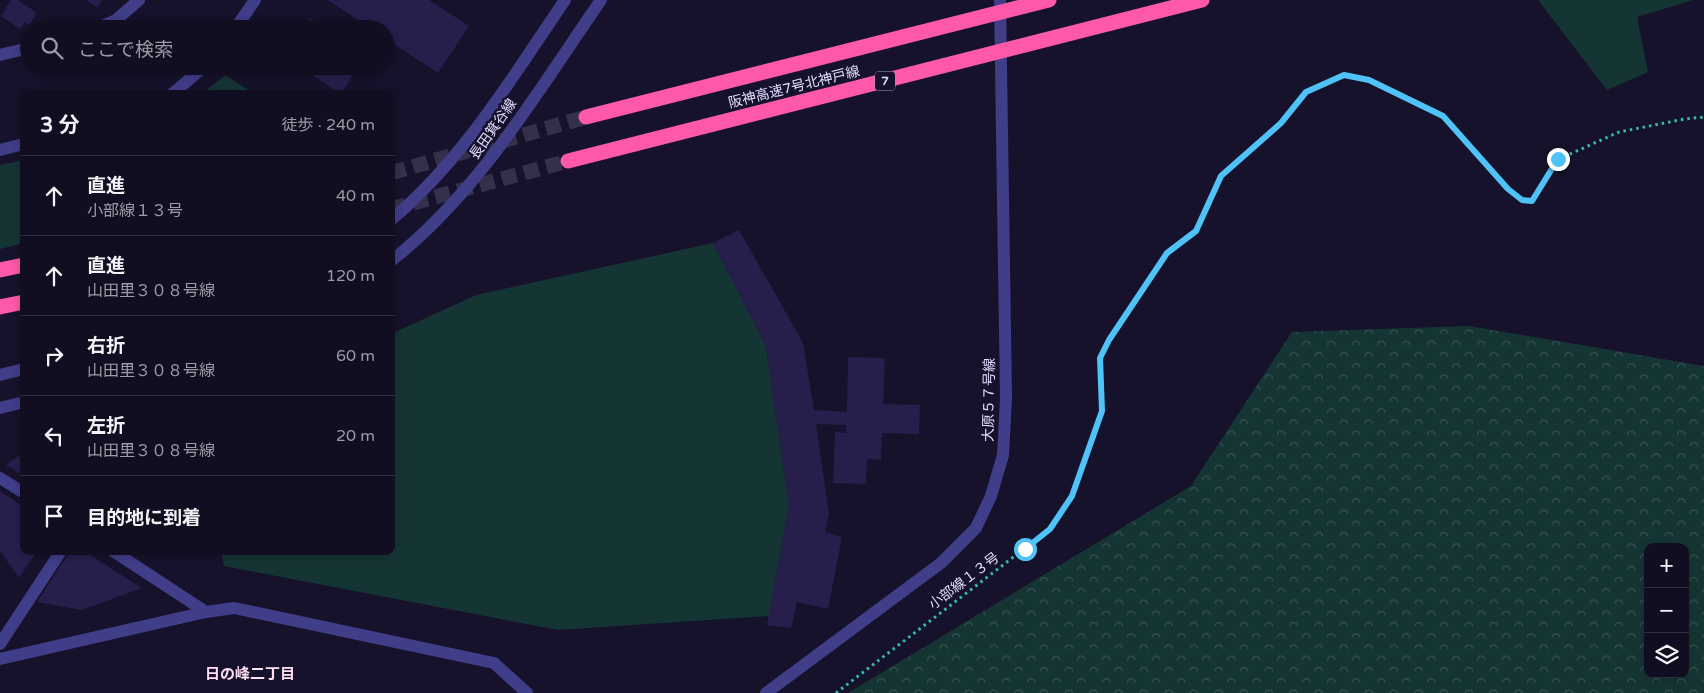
<!DOCTYPE html>
<html lang="ja">
<head>
<meta charset="utf-8">
<style>
	:root { --surface:#100e20; --page:#1e1c2d; --text:#f1f3f6; --muted:#9c9ca5; --line:#302e3e }
	body { margin:0; font-family:"Varela Round","Noto Sans JP",sans-serif; background:var(--page); color:var(--text) }
	.controls { position:absolute; right:15px; bottom:15px; display:grid; overflow:hidden; border-radius:10px; box-shadow:0 2px 8px #0003 }
	.controls button { width:45px; height:45px; display:grid; place-items:center; padding:0; border:0; border-bottom:1px solid var(--line); background:var(--surface); color:var(--text); font:25px sans-serif }
	.stop { position:absolute; width:15px; height:15px; margin:-11px; border:4px solid #4fc3f7; border-radius:50%; background:#fff }
	.stop.end { background:#4fc3f7; border-color:#fff; box-shadow:0 1px 5px #0008 }
	.list { margin:0; padding:0; list-style:none }
	h2 { display:flex; justify-content:space-between; align-items:center; height:65px; margin:0; padding:0 20px; font-size:21px }
	h2 small { font-size:16px; font-weight:400; color:var(--muted) }
	.list li { display:grid; grid-template-columns:32px 1fr auto; gap:15px; align-items:center; box-sizing:border-box; height:80px; padding:0 20px; border-top:1px solid var(--line) }
	.list b { display:block; font-size:19px; white-space:nowrap }
	.list p { margin:0; font-size:16px; white-space:nowrap; color:var(--muted) }
	.list em { font-size:16px; font-style:normal; color:var(--muted) }
	.icon { flex:none; width:28px; height:28px; fill:none; stroke:currentColor; stroke-width:2; stroke-linecap:round; stroke-linejoin:round }
	.map { position:relative; flex:none; width:1704px; height:693px; overflow:hidden }
	.search { position:absolute; background:var(--surface); box-shadow:0 2px 8px #0003; left:20px; top:20px; width:375px; height:55px; display:flex; align-items:center; gap:12px; box-sizing:border-box; padding:0 18px; border-radius:28px; color:var(--muted); font-size:19px }
	.panel { position:absolute; background:var(--surface); box-shadow:0 2px 8px #0003; left:20px; top:90px; width:375px; height:465px; border-radius:10px }
	.map>svg:first-child { display:block }
	.grass { fill:#153534 }
	.forest { fill:url(#forest-crowns); fill-rule:evenodd }
	.building { fill:#271e4c }
	.lines { fill:none; stroke-linecap:round; stroke-linejoin:round }
	.highway-tunnel { stroke:#34304b; stroke-width:15; stroke-dasharray:15 8; stroke-linecap:butt }
	.path { stroke:#32bcb4; stroke-width:3; stroke-dasharray:2.5 4; stroke-linecap:butt }
	.minor { stroke:#403d89; stroke-width:12 }
	.highway { stroke:#fd59a8; stroke-width:15 }
	.route { stroke:#4fc3f7; stroke-width:6 }
	.labels { text-anchor:middle; dominant-baseline:central; stroke-width:5; stroke-linejoin:round; paint-order:stroke }
	.shield { fill:#16122b; stroke:#a39fbf; stroke-width:1 }
	.shield-label { font-size:12px; font-weight:bold; fill:#e0dcff }
	.street-label { font-size:14px; fill:#e0dcff; stroke:#16122b }
	.neighbourhood-label { font-size:15px; font-weight:bold; fill:#ffdef3; stroke:#16122b }
</style>
</head>
<body>
<div class="map">
<svg width="1704" height="693" viewBox="0 0 1704 693">
	<defs>
		<pattern id="forest-crowns" width="20" height="18" patternUnits="userSpaceOnUse" patternTransform="scale(1.25)"><rect width="20" height="18" fill="#153534"/><path d="M2 6a3 3 0 1 1 6 0M12 15a3 3 0 1 1 6 0" fill="none" stroke="#375252"/></pattern>
	</defs>
	<rect width="100%" height="100%" fill="#16122b"/>
	<path class="grass" d="M 1538,0 L 1693,0 L 1637,17 L 1648,72 L 1607,90 Z
		M 225,75 L 255,94 L 202,94 Z
		M 24,160 L 24,243 L 0,249 L 0,165 Z
		M 713,243 L 766,346 L 789,505 L 769,616 L 558,630 L 224,566 L 221,551 L 391,551 L 391,334 L 476,295 Z"/>
	<path class="forest" d="M 1469,326 L 1704,366 L 1704,693 L 848,693 L 1191,486 L 1292,332 ZM 1648,547 L 1685,547 L 1685,674 L 1648,674 Z"/>
	<path class="building" d="M 11,0 L 18,0 L 37,13 L 29,25 L 25,22 L 20,29 L 1,16 Z
		M 86,0 L 102,0 L 97,8 Z
		M 328,0 L 429,0 L 469,26 L 438,73 L 386,39 L 386,29 L 371,29 Z
		M 310,18 L 327,29 L 303,29 Z
		M 299,66 L 359,66 L 341,94 Z
		M 739,230 L 803,343 L 814,410 L 847,412 L 848,357 L 885,358 L 883,404 L 920,405 L 919,434 L 882,433 L 881,460 L 867,459 L 866,484 L 833,483 L 835,432 L 846,433 L 846,425 L 816,424 L 829,513 L 825,532 L 842,537 L 828,609 L 797,602 L 791,628 L 767,625 L 789,505 L 766,346 L 713,243 Z
		M 24,452 L 24,476 L 6,465 Z
		M 0,491 L 24,507 L 24,551 L 37,551 L 19,578 L 0,551 Z
		M 70,551 L 84,551 L 142,588 L 82,610 L 37,602 Z"/>
	<g class="lines">
		<path class="highway-tunnel" d="M 391,173 L 586,117
			M 391,209 L 568,161"/>
		<path class="path" d="M 836,693 L 1050,529 L 1072,496 L 1102,411 L 1100,358 L 1109,341 L 1167,253 L 1196,231 L 1221,176 L 1281,123 L 1306,92 L 1344,75 L 1369,80 L 1443,116 L 1508,189 L 1522,200 L 1533,201 L 1559,159 L 1619,132 L 1685,119 L 1704,117"/>
		<path class="minor" d="M 96,29 L 116,20 L 139,0
			M 235,29 L 255,0
			M 0,55 L 29,48
			M 172,94 L 205,66
			M 0,150 L 24,144
			M 391,220 C 463,160 513,76 565,0
			M 391,261 C 480,191 537,92 601,0
			M 0,375 L 24,369
			M 0,408 L 24,402
			M 0,478 L 24,493
			M 113,551 L 206,612
			M 0,644 L 61,551
			M 0,659 L 206,612 L 234,608 L 494,663 L 527,693
			M 766,693 L 941,563 L 976,528 L 991,496 L 1003,455 L 1006,398 L 1000,0"/>
		<path class="highway" d="M 586,117 L 1049,0
			M 568,161 L 1202,0
			M 0,270 L 24,265
			M 0,307 L 24,302"/>
	</g>
	<g class="lines">
		<path class="route" d="M 1025,549 L 1050,529 L 1072,496 L 1102,411 L 1100,358 L 1109,340 L 1167,253 L 1196,231 L 1221,176 L 1281,123 L 1306,92 L 1344,75 L 1369,80 L 1443,116 L 1508,189 L 1522,200 L 1532,201 L 1558,159"/>
	</g>
	<g class="labels">
		<rect class="shield" x="875" y="71.5" width="20" height="19" rx="4"/>
		<g class="shield-label">
			<text x="885" y="81">7</text>
		</g>
		<g class="street-label">
			<text transform="translate(794 87) rotate(-14)">阪神高速7号北神戸線</text>
			<text transform="translate(493 129) rotate(-55)">長田箕谷線</text>
			<text transform="translate(989 400) rotate(-89)">大原５７号線</text>
			<text transform="translate(964 581) rotate(-37)">小部線１３号</text>
		</g>
		<g class="neighbourhood-label">
			<text x="250" y="674">日の峰二丁目</text>
		</g>
	</g>
</svg>
<div class="controls">
<button>+</button>
<button>−</button>
<button><svg class="icon" aria-label="layers" viewBox="0 0 24 24"><path d="M12 4l9 5-9 5-9-5zM3 14l9 5 9-5"/></svg></button>
</div>
<div class="stop" style="left:1025px;top:549px"></div>
<div class="stop end" style="left:1558px;top:159px"></div>
<div class="search"><svg class="icon" aria-label="search" viewBox="0 0 24 24"><circle cx="10" cy="10" r="6"/><path d="M15 15l6 6"/></svg>ここで検索</div>
<section class="panel">
<h2>3 分<small>徒歩 · 240 m</small></h2>
<ul class="list">
<li><svg class="icon" aria-label="ahead" viewBox="0 0 24 24"><path d="M12 20V5M6 11l6-6 6 6"/></svg><div><b>直進</b><p>小部線１３号</p></div><em>40 m</em></li>
<li><svg class="icon" aria-label="ahead" viewBox="0 0 24 24"><path d="M12 20V5M6 11l6-6 6 6"/></svg><div><b>直進</b><p>山田里３０８号線</p></div><em>120 m</em></li>
<li><svg class="icon" aria-label="right" viewBox="0 0 24 24"><path d="M7 20v-9h11M14 6l5 5-5 5"/></svg><div><b>右折</b><p>山田里３０８号線</p></div><em>60 m</em></li>
<li><svg class="icon" aria-label="left" viewBox="0 0 24 24"><path d="M17 20v-9H6M10 6l-5 5 5 5"/></svg><div><b>左折</b><p>山田里３０８号線</p></div><em>20 m</em></li>
<li><svg class="icon" aria-label="arrive" viewBox="0 0 24 24"><path d="M6 21V4h12l-3 4 3 4H6"/></svg><div><b>目的地に到着</b></div></li>
</ul>
</section>
</div>
</body>
</html>
